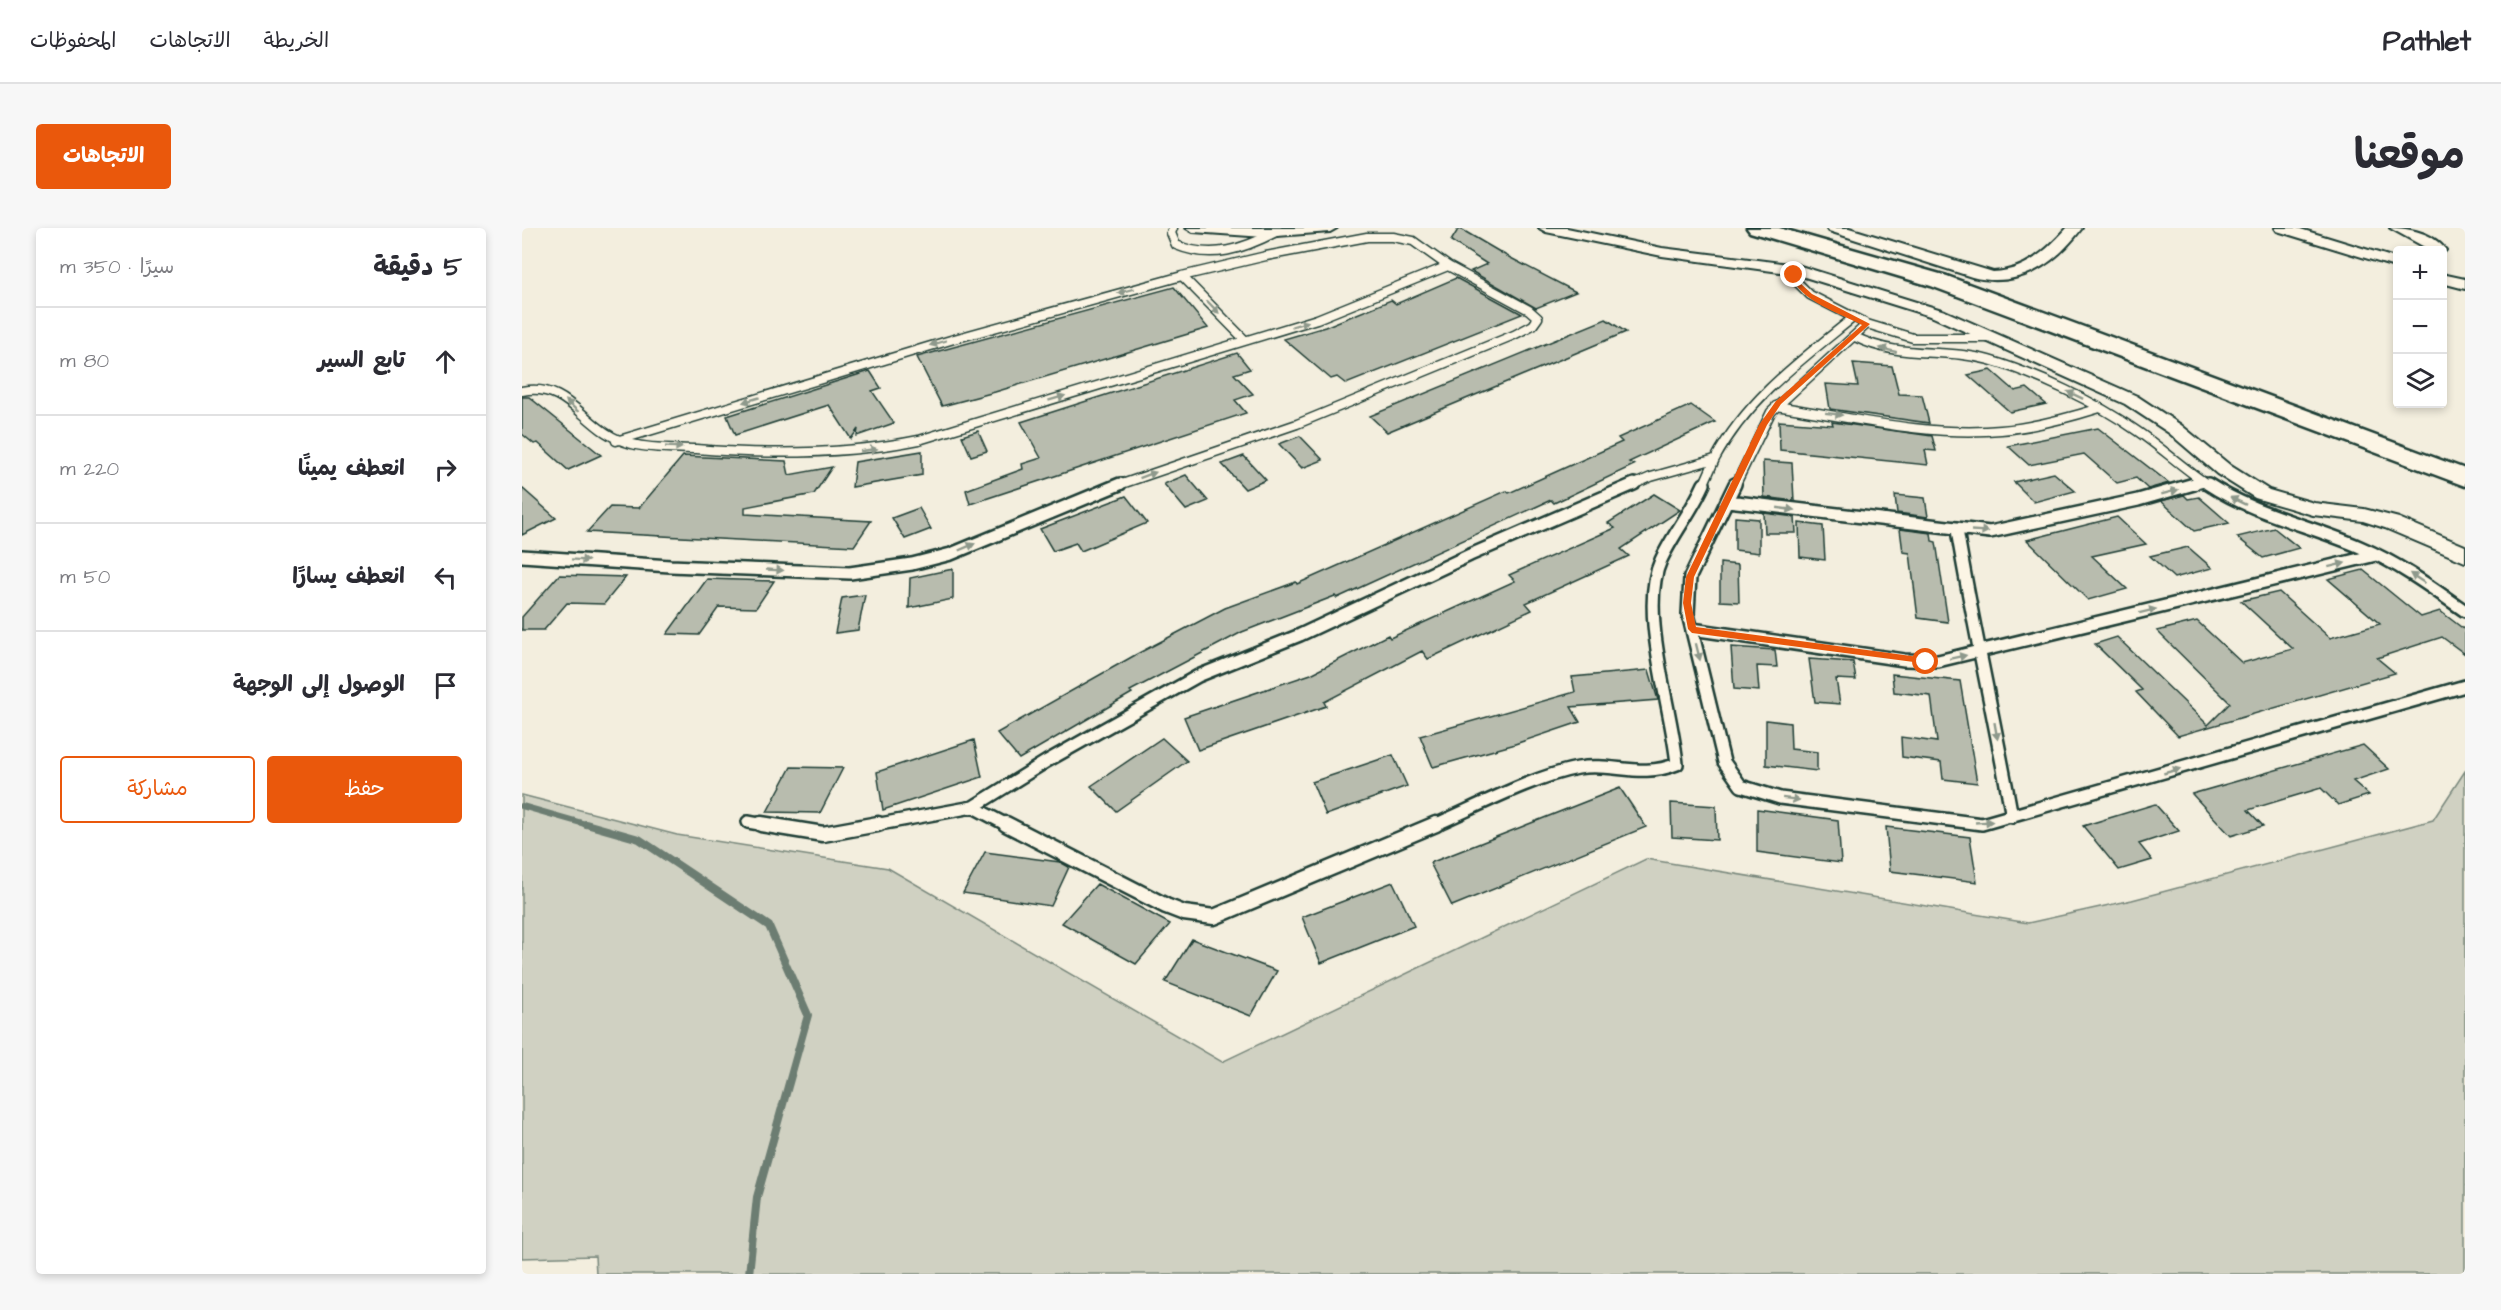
<!DOCTYPE html>
<html lang="ar">
<head>
<meta charset="utf-8">
<style>
	:root { --surface:#fff; --page:#f7f7f7; --text:#2b2b33; --muted:#7c7c81; --line:#e1e1e2; --accent:#ea580c }
	body { margin:0; font-family:"Architects Daughter","Playpen Sans Arabic",sans-serif; background:var(--page); color:var(--text); direction:rtl }
	.controls { position:absolute; right:18px; top:18px; display:grid; overflow:hidden; border-radius:6px; box-shadow:0 3px 9px #0003 }
	.controls button { width:54px; height:54px; display:grid; place-items:center; padding:0; border:0; border-bottom:2px solid var(--line); background:var(--surface); color:var(--text); font:30px sans-serif }
	.stop { position:absolute; width:18px; height:18px; margin:-14px; border:4px solid #ea580c; border-radius:50%; background:#fff }
	.stop.end { background:#ea580c; border-color:#fff; box-shadow:0 2px 6px #0008 }
	.list { margin:0; padding:0; list-style:none }
	h2 { display:flex; justify-content:space-between; align-items:center; height:78px; margin:0; padding:0 24px; font-size:26px }
	h2 small { font-size:20px; font-weight:400; color:var(--muted) }
	.list li { display:grid; grid-template-columns:39px 1fr auto; gap:18px; align-items:center; box-sizing:border-box; height:108px; padding:0 24px; border-top:2px solid var(--line) }
	.list b { display:block; font-size:22px; white-space:nowrap }
	.list em { font-size:20px; font-style:normal; color:var(--muted) }
	.actions { display:flex; gap:12px; padding:18px 24px }
	.actions a { flex:1; padding:14px 0; border:2px solid var(--accent); border-radius:6px; text-align:center; font-size:21px; color:var(--accent) }
	.actions .main { background:var(--accent); color:#fff }
	.icon { flex:none; width:33px; height:33px; fill:none; stroke:currentColor; stroke-width:2; stroke-linecap:round; stroke-linejoin:round }
	.map { position:relative; flex:none; width:1943px; height:1046px; overflow:hidden; direction:ltr; border-radius:6px }
	header { display:flex; align-items:center; gap:36px; box-sizing:border-box; height:84px; padding:0 30px; background:var(--surface); border-bottom:2px solid var(--line) }
	header strong { font-size:28px }
	nav { display:flex; gap:33px; margin-inline-start:auto; font-size:21px }
	.intro { display:flex; align-items:center; justify-content:space-between; box-sizing:border-box; height:144px; padding:0 36px }
	h1 { margin:0; font-size:42px }
	.button { padding:15px 27px; border-radius:6px; background:var(--accent); color:#fff; font-size:21px; font-weight:700 }
	main { display:flex; gap:36px; padding:0 36px }
	aside { flex:1; background:var(--surface); border-radius:6px; box-shadow:0 3px 9px #0003 }
	.map>svg:first-child { display:block }
	.green { fill:#d0d1c2; stroke:#78877b; stroke-width:1.5 }
	.lines { fill:none; stroke-linecap:round; stroke-linejoin:round }
	.stream-far1 { stroke:#6c7d72; stroke-width:6 }
	.stream { stroke:#6c7d72; stroke-width:8 }
	.building { fill:#b8bcae; stroke:#1f3d34; stroke-width:1.5 }
	.service-far2-casing { stroke:#1f3d34; stroke-width:11 }
	.service-far1-casing { stroke:#1f3d34; stroke-width:16 }
	.service-casing { stroke:#1f3d34; stroke-width:19 }
	.minor-casing { stroke:#1f3d34; stroke-width:4 }
	.trunk-casing { stroke:#1f3d34; stroke-width:5 }
	.service-far2 { stroke:#fcf5e5; stroke-width:8 }
	.service-far1 { stroke:#fcf5e5; stroke-width:11 }
	.service { stroke:#fcf5e5; stroke-width:14 }
	.minor { fill:#fcf5e5; fill-rule:evenodd }
	.trunk { fill:#fcf5e5; fill-rule:evenodd }
	.oneway { fill:#8e998c }
	.route { fill:#ea580c }
</style>
</head>
<body>
<header>
<strong>Pathlet</strong>
<nav><a>الخريطة</a><a>الاتجاهات</a><a>المحفوظات</a></nav>
</header>
<div class="intro"><h1>موقعنا</h1><a class="button">الاتجاهات</a></div>
<main>
<div class="map">
<svg width="1943" height="1046" viewBox="0 0 1943 1046">
	<rect width="100%" height="100%" fill="#f3eede"/>
	<filter id="ink" filterUnits="userSpaceOnUse"><feTurbulence type="fractalNoise" baseFrequency=".0167" numOctaves="2"/><feDisplacementMap in="SourceGraphic" scale="12" xChannelSelector="R" yChannelSelector="G"/><feConvolveMatrix kernelMatrix="1 2 1 2 8 2 1 2 1" color-interpolation-filters="sRGB"/></filter>
	<g filter="url(#ink)">
		<path class="green" d="M 1943,543 L 1943,1046 L 74,1046 L 73,1028 L 0,1030 L 0,567 L 155,607 L 366,640 L 700,834 L 1124,631 L 1506,695 L 1610,672 L 1911,592 Z"/>
		<g class="lines">
			<path class="stream-far1" d="M 0,578 L 70,598"/>
			<path class="stream" d="M 64,596 L 117,611 L 247,698 L 286,787 L 235,969 L 227,1046"/>
		</g>
		<path class="building" d="M 937,0 L 983,27 L 1054,64 L 1014,80 L 949,43 L 965,36 L 929,13 Z
			M 934,50 L 1000,86 L 824,156 L 815,149 L 809,151 L 762,111 L 803,99 L 869,72 L 874,76 Z
			M 652,59 L 686,100 L 473,164 L 420,178 L 395,129 Z
			M 1084,91 L 1104,104 L 865,204 L 848,188 Z
			M 715,125 L 728,141 L 712,146 L 731,166 L 713,172 L 724,185 L 448,276 L 444,262 L 501,241 L 500,236 L 519,230 L 499,194 Z
			M 1331,135 L 1370,138 L 1377,166 L 1400,167 L 1407,195 L 1308,181 L 1304,156 L 1336,158 Z
			M 1469,142 L 1493,163 L 1505,160 L 1524,176 L 1488,184 L 1446,147 Z
			M 348,143 L 359,160 L 350,163 L 372,195 L 335,208 L 336,201 L 329,211 L 307,177 L 213,207 L 205,188 Z
			M 0,169 L 7,169 L 79,227 L 46,242 L 16,215 L 12,216 L 0,206 Z
			M 1169,177 L 1193,194 L 1107,234 L 1112,237 L 1032,275 L 1029,272 L 815,370 L 813,368 L 720,404 L 608,463 L 610,465 L 497,531 L 475,505 L 615,426 L 703,380 L 774,354 L 775,356 L 984,263 L 987,265 L 1100,214 L 1096,210 Z
			M 1257,193 L 1311,197 L 1310,194 L 1410,208 L 1414,223 L 1403,222 L 1406,237 L 1258,222 Z
			M 1576,200 L 1647,255 L 1626,261 L 1614,250 L 1595,255 L 1562,226 L 1507,237 L 1486,218 Z
			M 456,203 L 465,223 L 449,228 L 440,208 Z
			M 778,208 L 801,232 L 780,240 L 757,216 Z
			M 400,223 L 400,247 L 330,259 L 333,234 Z
			M 161,228 L 264,233 L 267,247 L 310,239 L 292,266 L 223,279 L 223,286 L 349,293 L 332,318 L 65,304 L 88,279 L 117,280 Z
			M 722,228 L 744,252 L 723,261 L 700,236 Z
			M 1241,233 L 1270,235 L 1272,273 L 1242,269 Z
			M 1532,245 L 1553,263 L 1512,274 L 1492,254 Z
			M 664,247 L 686,273 L 664,282 L 642,256 Z
			M 0,260 L 34,290 L 0,307 Z
			M 1132,266 L 1158,282 L 1099,321 L 1107,328 L 1004,375 L 1010,382 L 906,431 L 900,423 L 802,474 L 804,478 L 676,522 L 662,489 L 789,446 L 866,407 L 868,410 L 993,353 L 987,347 L 1093,300 L 1086,295 Z
			M 1373,267 L 1403,270 L 1406,289 L 1375,285 Z
			M 1662,267 L 1666,271 L 1677,269 L 1707,295 L 1672,303 L 1639,273 Z
			M 604,268 L 625,295 L 578,315 L 559,323 L 554,315 L 531,323 L 518,301 Z
			M 397,280 L 409,301 L 383,311 L 370,290 Z
			M 1242,285 L 1273,289 L 1274,305 L 1243,305 Z
			M 1213,289 L 1237,291 L 1237,325 L 1213,322 Z
			M 1595,289 L 1624,316 L 1570,328 L 1605,361 L 1566,372 L 1505,312 Z
			M 1277,295 L 1301,298 L 1303,332 L 1278,329 Z
			M 1752,300 L 1777,320 L 1741,330 L 1715,309 Z
			M 1378,301 L 1409,305 L 1410,313 L 1414,314 L 1426,394 L 1396,390 L 1388,325 L 1381,324 Z
			M 1666,319 L 1690,340 L 1652,350 L 1628,328 Z
			M 1198,335 L 1216,337 L 1217,374 L 1198,373 Z
			M 431,341 L 431,371 L 387,380 L 388,350 Z
			M 1841,342 L 1899,389 L 1918,383 L 1943,402 L 1943,426 L 1920,409 L 1855,430 L 1873,445 L 1656,508 L 1614,464 L 1620,462 L 1573,416 L 1595,409 L 1686,497 L 1708,475 L 1635,403 L 1675,393 L 1720,435 L 1771,421 L 1719,373 L 1757,364 L 1808,410 L 1858,396 L 1806,351 Z
			M 37,347 L 104,349 L 82,376 L 45,375 L 22,402 L 0,402 L 0,389 Z
			M 185,351 L 252,353 L 234,380 L 197,379 L 177,407 L 145,406 Z
			M 343,367 L 336,402 L 313,405 L 320,370 Z
			M 1209,419 L 1253,422 L 1255,439 L 1235,438 L 1237,463 L 1212,461 Z
			M 1287,431 L 1331,434 L 1334,452 L 1314,451 L 1318,476 L 1293,474 Z
			M 1127,442 L 1136,472 L 1049,479 L 1058,494 L 990,517 L 911,539 L 898,508 L 1053,464 L 1050,449 Z
			M 1370,446 L 1438,453 L 1455,555 L 1421,551 L 1419,534 L 1380,529 L 1379,509 L 1415,514 L 1409,468 L 1372,464 Z
			M 1244,492 L 1268,495 L 1269,521 L 1295,524 L 1295,543 L 1244,537 Z
			M 640,510 L 665,533 L 594,583 L 569,558 Z
			M 452,512 L 460,549 L 361,582 L 355,544 Z
			M 1841,517 L 1867,541 L 1831,553 L 1847,567 L 1816,577 L 1799,560 L 1726,582 L 1741,598 L 1709,608 L 1670,566 Z
			M 871,527 L 885,558 L 804,587 L 790,554 Z
			M 269,539 L 321,540 L 298,585 L 245,584 Z
			M 1098,560 L 1124,599 L 930,678 L 908,635 Z
			M 1149,575 L 1194,578 L 1195,612 L 1150,609 Z
			M 1633,576 L 1657,603 L 1617,616 L 1630,632 L 1597,642 L 1561,598 Z
			M 1235,581 L 1316,592 L 1319,635 L 1235,624 Z
			M 1364,599 L 1448,609 L 1455,654 L 1368,643 Z
			M 463,624 L 538,634 L 547,639 L 529,678 L 441,665 Z
			M 871,654 L 892,698 L 799,735 L 780,689 Z
			M 575,656 L 648,696 L 614,736 L 540,695 Z
			M 670,711 L 755,743 L 729,788 L 643,754 Z"/>
		<g class="lines">
			<defs>
				<path id="service-far2" d="M 651,0 L 649,5 L 654,17 C 690,32 721,21 754,4
					M 660,48 L 722,111
					M 1345,96 L 1391,110 L 1470,110
					M 1333,109 C 1379,132 1421,119 1467,132 C 1515,146 1574,174 1615,203 C 1640,220 1662,241 1688,258
					M 0,163 C 50,153 63,206 110,216 C 130,221 153,220 174,221 C 249,227 323,227 397,212 L 795,91 L 926,38
					M 1254,178 C 1327,189 1405,209 1479,202 C 1513,199 1546,190 1578,180
					M 94,213 L 432,111 L 660,48 L 744,28 L 845,9 L 871,9 L 891,13 L 926,38 L 1007,82 L 1016,90 L 1011,97 L 992,107 L 775,196 L 594,258
					M 1108,258 L 1129,249 L 1193,231 C 1226,170 1279,132 1332,89
					M 1181,258 L 1193,231
					M 1213,258 L 1249,184 L 1345,96 L 1288,67 L 1273,52 L 1275,42
					M 1666,258 L 1680,254"/>
				<path id="service-far1" d="M 1213,256 L 1168,349 L 1166,386 L 1202,534 L 1219,558 L 1258,570 L 1460,596 L 1943,458
					M 1686,256 C 1732,286 1787,297 1838,319 C 1876,335 1909,359 1943,383
					M 1206,273 L 1468,304 L 1616,272 L 1672,256
					M 1435,302 C 1451,398 1473,493 1490,589
					M 0,328 L 148,338 L 328,345 L 390,336 L 429,326 L 598,256
					M 1170,401 L 1382,432 L 1416,433 L 1854,327
					M 451,579 L 487,598
					M 226,594 L 249,598
					M 347,598 L 451,579 L 525,533 L 676,448 L 778,407 L 948,327 L 1112,256
					M 910,598 C 952,580 1012,548 1056,540 C 1091,534 1118,551 1155,536 C 1150,480 1116,382 1139,332 C 1151,306 1170,283 1182,256"/>
				<path id="service" d="M 239,596 L 301,606 L 356,596
					M 484,596 L 644,678 L 662,685 L 692,689 L 914,596"/>
				<path id="minor" d="M 664,0 L 815,0 L 808,4 L 742,9 L 671,4 Z
					M 1017,0 L 1045,0 L 1140,20 L 1275,37 L 1423,83 L 1615,168 L 1659,197 L 1709,238 L 1747,262 L 1792,275 L 1842,281 L 1877,290 L 1943,318 L 1943,334 L 1863,300 L 1841,293 L 1791,287 L 1733,270 L 1695,246 L 1647,205 L 1603,176 L 1411,89 L 1273,46 L 1140,28 L 1024,4 Z
					M 1305,0 L 1327,0 L 1471,44 C 1503,43 1524,23 1545,0 L 1560,0 C 1533,37 1496,61 1450,49 L 1307,3 Z
					M 1753,0 L 1775,0 L 1876,31 L 1876,40 L 1755,3 Z
					M 1868,0 C 1888,0 1911,5 1924,22 L 1920,26 L 1920,22 L 1908,22 Z
					M 1920,46 L 1943,51 L 1943,61 L 1920,55 Z"/>
				<path id="trunk" d="M 1225,0 L 1257,0 L 1425,48 L 1943,241 L 1943,258 L 1409,58 L 1228,4 Z"/>
			</defs>
			<use href="#service-far2" class="service-far2-casing"/>
			<use href="#service-far1" class="service-far1-casing"/>
			<use href="#service" class="service-casing"/>
			<use href="#minor" class="minor-casing"/>
			<use href="#trunk" class="trunk-casing"/>
			<use href="#service-far2" class="service-far2"/>
			<use href="#service-far1" class="service-far1"/>
			<use href="#service" class="service"/>
			<use href="#minor" class="minor"/>
			<use href="#trunk" class="trunk"/>
		</g>
		<defs><path id="oneway-solid" d="M-6-.8H1V-3.2L6.5 0L1 3.2V.8H-6Z" transform="scale(1.5)"/></defs>
		<g class="oneway">
			<use href="#oneway-solid" transform="translate(604 63) rotate(165)"/>
			<use href="#oneway-solid" transform="translate(691 79) rotate(46)"/>
			<use href="#oneway-solid" transform="translate(778 96) rotate(-17)"/>
			<use href="#oneway-solid" transform="translate(416 115) rotate(163)"/>
			<use href="#oneway-solid" transform="translate(1366 122) rotate(-166)"/>
			<use href="#oneway-solid" transform="translate(1553 167) rotate(-155)"/>
			<use href="#oneway-solid" transform="translate(535 170) rotate(-17)"/>
			<use href="#oneway-solid" transform="translate(229 172) rotate(163)"/>
			<use href="#oneway-solid" transform="translate(50 178) rotate(-137)"/>
			<use href="#oneway-solid" transform="translate(1312 186) rotate(7)"/>
			<use href="#oneway-solid" transform="translate(152 219) rotate(3)"/>
			<use href="#oneway-solid" transform="translate(347 222) rotate(-8)"/>
			<use href="#oneway-solid" transform="translate(626 247) rotate(-20)"/>
			<use href="#oneway-solid" transform="translate(1648 264) rotate(-15)"/>
			<use href="#oneway-solid" transform="translate(1716 273) rotate(-154)"/>
			<use href="#oneway-solid" transform="translate(1264 281) rotate(8)"/>
			<use href="#oneway-solid" transform="translate(1458 303) rotate(3)"/>
			<use href="#oneway-solid" transform="translate(445 319) rotate(-23)"/>
			<use href="#oneway-solid" transform="translate(58 332) rotate(4)"/>
			<use href="#oneway-solid" transform="translate(1815 337) rotate(-14)"/>
			<use href="#oneway-solid" transform="translate(253 342) rotate(3)"/>
			<use href="#oneway-solid" transform="translate(1895 350) rotate(-147)"/>
			<use href="#oneway-solid" transform="translate(1626 383) rotate(-14)"/>
			<use href="#oneway-solid" transform="translate(1176 424) rotate(76)"/>
			<use href="#oneway-solid" transform="translate(1436 429) rotate(-12)"/>
			<use href="#oneway-solid" transform="translate(1474 503) rotate(80)"/>
			<use href="#oneway-solid" transform="translate(1650 543) rotate(-16)"/>
			<use href="#oneway-solid" transform="translate(1269 571) rotate(7)"/>
			<use href="#oneway-solid" transform="translate(1462 594) rotate(-3)"/>
		</g>
	</g>
	<path class="route" d="M 1272,45 L 1278,55 L 1290,66 L 1348,96 L 1259,176 L 1245,197 L 1172,349 L 1169,375 L 1174,399 L 1404,430 L 1407,431 L 1407,436 L 1170,405 L 1166,401 L 1161,375 L 1164,349 L 1237,197 L 1254,173 L 1340,97 C 1318,85 1277,73 1269,47 Z"/>
</svg>
<div class="controls">
<button>+</button>
<button>−</button>
<button><svg class="icon" aria-label="layers" viewBox="0 0 24 24"><path d="M12 4l9 5-9 5-9-5zM3 14l9 5 9-5"/></svg></button>
</div>
<div class="stop" style="left:1404px;top:434px"></div>
<div class="stop end" style="left:1272px;top:47px"></div>
</div>
<aside>
<h2>5 دقيقة<small>سيرًا · 350 m</small></h2>
<ul class="list">
<li><svg class="icon" aria-label="ahead" viewBox="0 0 24 24"><path d="M12 20V5M6 11l6-6 6 6"/></svg><div><b>تابع السير</b></div><em>80 m</em></li>
<li><svg class="icon" aria-label="right" viewBox="0 0 24 24"><path d="M7 20v-9h11M14 6l5 5-5 5"/></svg><div><b>انعطف يمينًا</b></div><em>220 m</em></li>
<li><svg class="icon" aria-label="left" viewBox="0 0 24 24"><path d="M17 20v-9H6M10 6l-5 5 5 5"/></svg><div><b>انعطف يسارًا</b></div><em>50 m</em></li>
<li><svg class="icon" aria-label="arrive" viewBox="0 0 24 24"><path d="M6 21V4h12l-3 4 3 4H6"/></svg><div><b>الوصول إلى الوجهة</b></div></li>
</ul>
<div class="actions"><a class="main">حفظ</a><a>مشاركة</a></div>
</aside>
</main>
</body>
</html>
